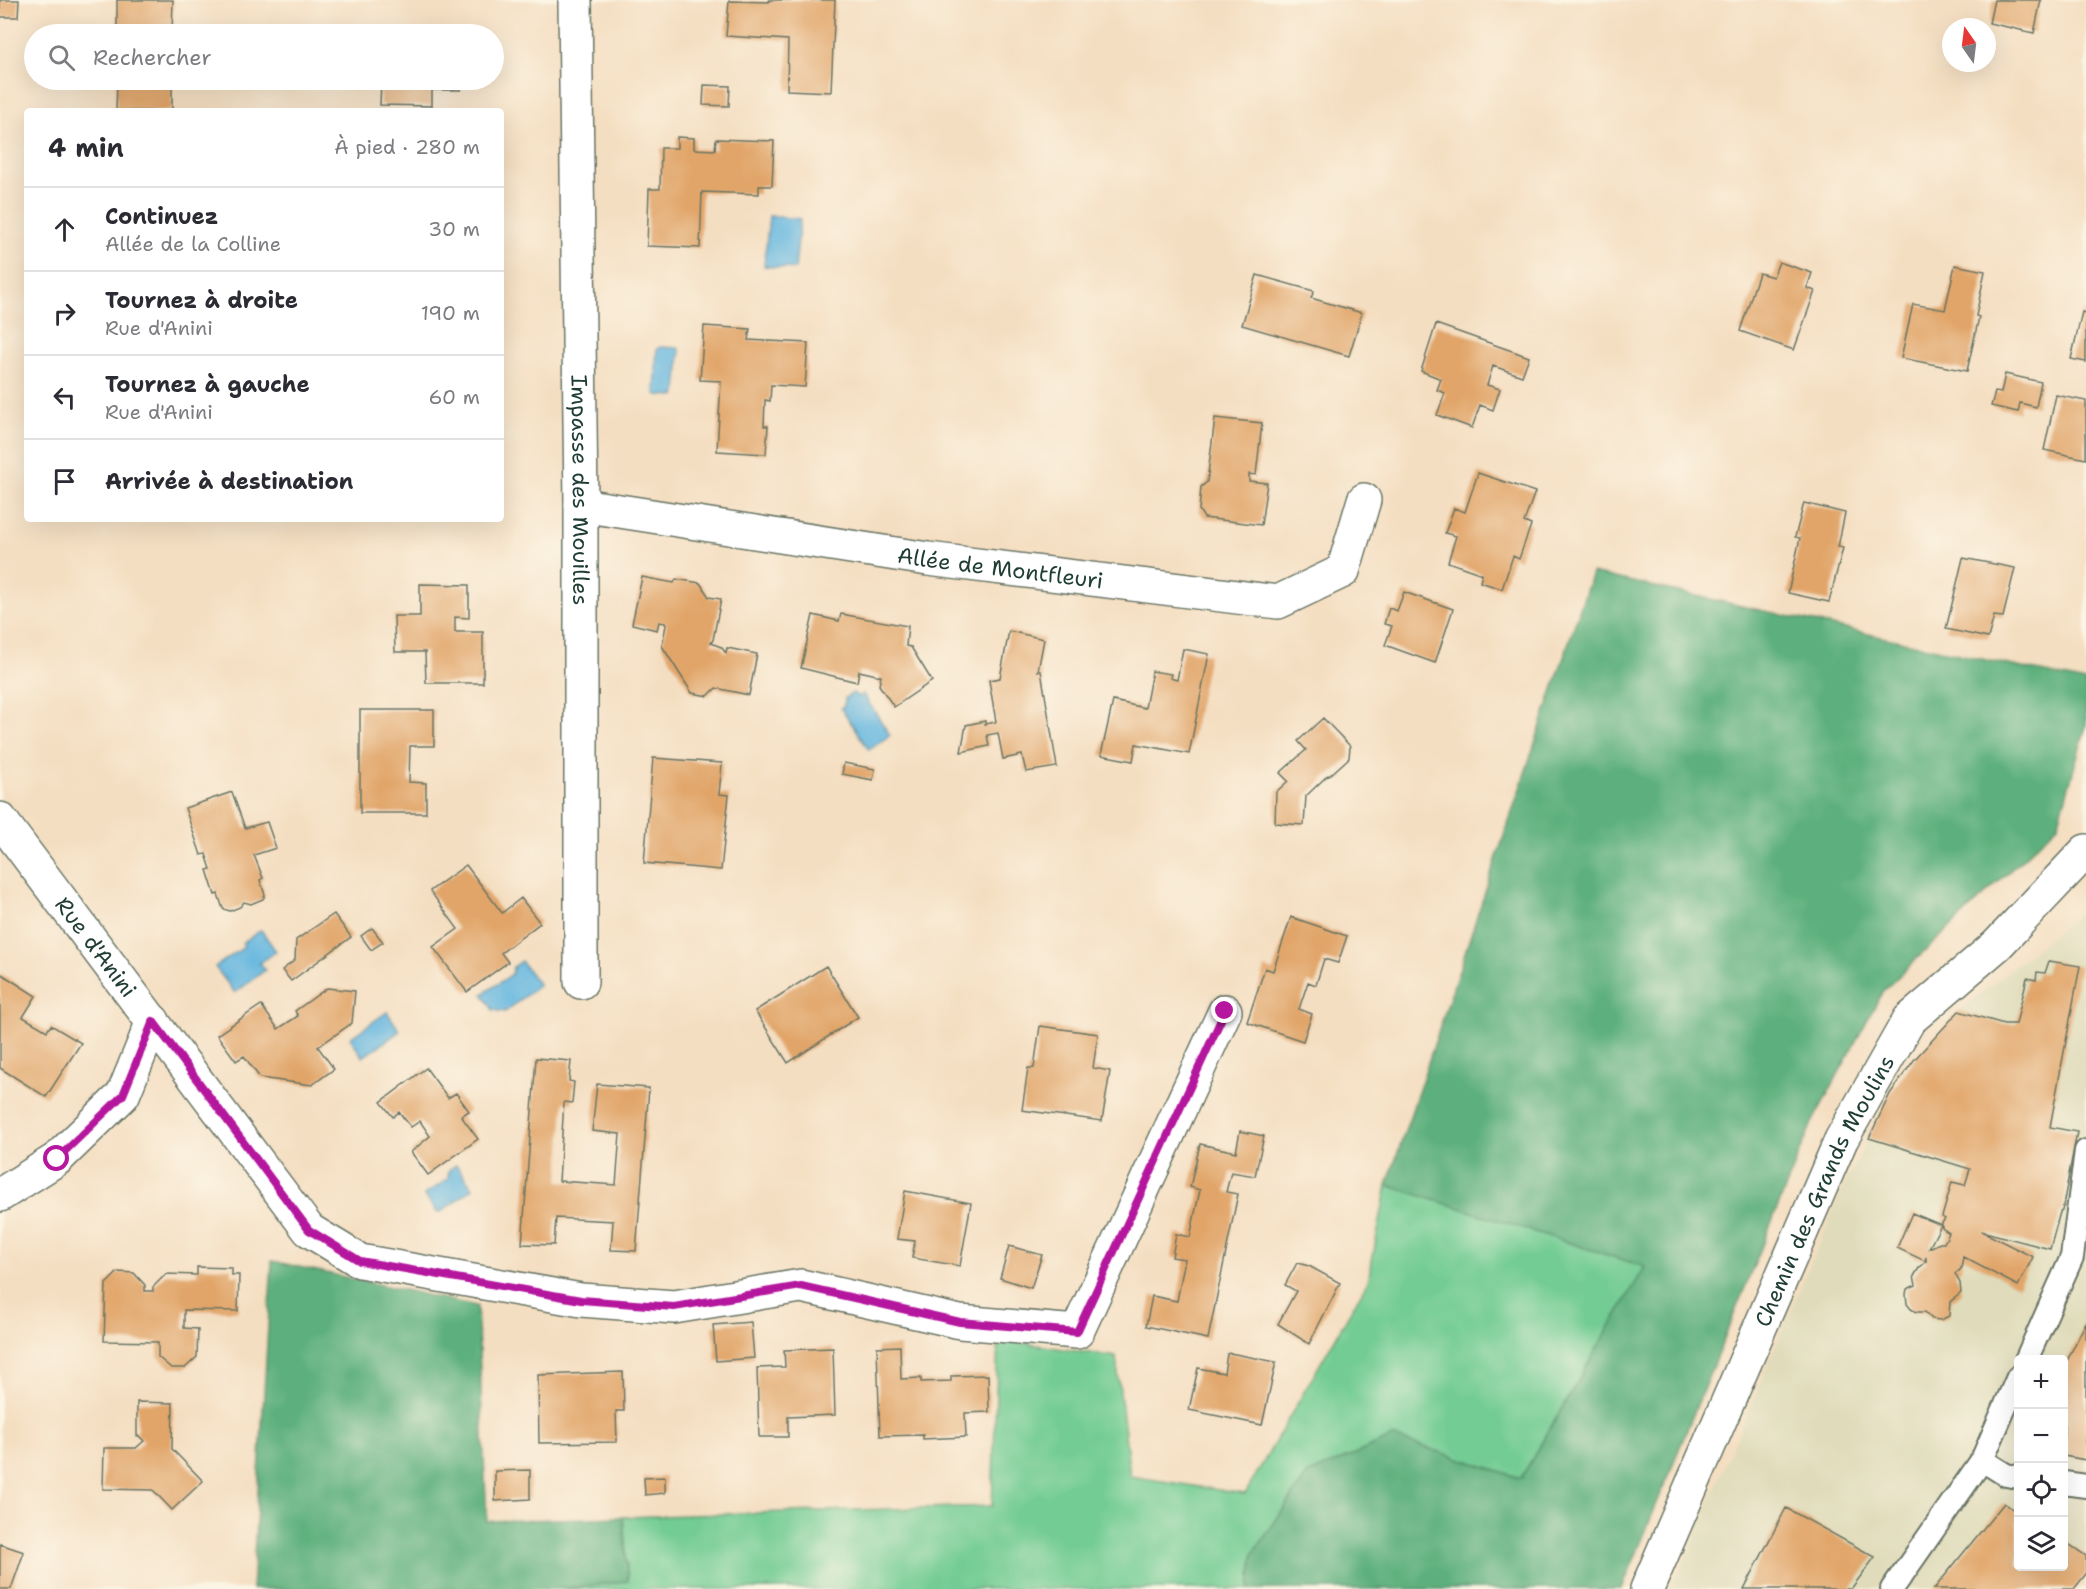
<!DOCTYPE html>
<html lang="fr">
<head>
<meta charset="utf-8">
<style>
	:root { --surface:#fff; --page:#f2f2f3; --text:#2b2b33; --muted:#7c7c81; --line:#e1e1e2 }
	body { margin:0; font-family:"Shantell Sans",sans-serif; background:var(--page); color:var(--text) }
	.controls { position:absolute; right:18px; bottom:18px; display:grid; overflow:hidden; border-radius:6px; box-shadow:0 6px 24px #0002 }
	.controls button { width:54px; height:54px; display:grid; place-items:center; padding:0; border:0; border-bottom:2px solid var(--line); background:var(--surface); color:var(--text); font:30px sans-serif }
	.compass { position:absolute; left:1942px; top:18px; width:54px; height:54px; border-radius:50%; background:var(--surface); box-shadow:0 6px 24px #0002; rotate:346deg }
	.stop { position:absolute; width:18px; height:18px; margin:-14px; border:4px solid #b5179e; border-radius:50%; background:#fff }
	.stop.end { background:#b5179e; border-color:#fff; box-shadow:0 2px 6px #0008 }
	.list { margin:0; padding:0; list-style:none }
	h2 { display:flex; justify-content:space-between; align-items:center; height:78px; margin:0; padding:0 24px; font-size:26px }
	h2 small { font-size:20px; font-weight:400; color:var(--muted) }
	.list li { display:grid; grid-template-columns:39px 1fr auto; gap:18px; align-items:center; box-sizing:border-box; height:84px; padding:0 24px; border-top:2px solid var(--line) }
	.list b { display:block; font-size:22px; white-space:nowrap }
	.list p { margin:0; font-size:20px; white-space:nowrap; color:var(--muted) }
	.list em { font-size:20px; font-style:normal; color:var(--muted) }
	.icon { flex:none; width:33px; height:33px; fill:none; stroke:currentColor; stroke-width:2; stroke-linecap:round; stroke-linejoin:round }
	.map { position:relative; flex:none; width:2086px; height:1589px; overflow:hidden }
	.search { position:absolute; background:var(--surface); box-shadow:0 6px 24px #0002; left:24px; top:24px; width:480px; height:66px; display:flex; align-items:center; gap:15px; box-sizing:border-box; padding:0 21px; border-radius:33px; color:var(--muted); font-size:22px }
	.panel { position:absolute; background:var(--surface); box-shadow:0 6px 24px #0002; left:24px; top:108px; width:480px; height:414px; border-radius:6px }
	.map>svg:first-child { display:block }
	.built { fill:#e0dcbb; fill-rule:evenodd }
	.green { fill:#72cc93; stroke:#488464; stroke-width:1.5 }
	.forest { fill:#5db07d; stroke:#3e7658; stroke-width:1.5 }
	.water { fill:#63b6df; stroke:#417a8a; stroke-width:1.5 }
	.building { fill:#e1a569 }
	.lines { fill:none; stroke-linecap:round; stroke-linejoin:round }
	.service-casing { stroke:#6a7565; stroke-width:26 }
	.minor-casing { stroke:#6a7565; stroke-width:36 }
	.tertiary-casing { stroke:#6a7565; stroke-width:36 }
	.service { stroke:#fff; stroke-width:22 }
	.minor { stroke:#fff; stroke-width:33 }
	.tertiary { stroke:#fff; stroke-width:33 }
	.route { stroke:#b5179e; stroke-width:8 }
	.labels { text-anchor:middle; dominant-baseline:central; stroke-width:4.5; stroke-linejoin:round; paint-order:stroke }
	.street-label { font-size:22px; fill:#1f3d34; stroke:#fcf5e5 }
</style>
</head>
<body>
<div class="map">
<svg width="2086" height="1589" viewBox="0 0 2086 1589">
	<rect width="100%" height="100%" fill="#fcf5e5"/>
	<filter id="ink" filterUnits="userSpaceOnUse"><feTurbulence type="fractalNoise" baseFrequency=".0167" numOctaves="2"/><feDisplacementMap in="SourceGraphic" scale="12" xChannelSelector="R" yChannelSelector="G"/><feConvolveMatrix kernelMatrix="1 2 1 2 8 2 1 2 1" color-interpolation-filters="sRGB"/></filter>
	<filter id="wash" filterUnits="userSpaceOnUse"><feTurbulence type="fractalNoise" baseFrequency=".008" numOctaves="4" result="noise"/><feDisplacementMap in="SourceGraphic" scale="24" xChannelSelector="R" yChannelSelector="G"/><feGaussianBlur stdDeviation="1.35" result="paint"/><feColorMatrix in="noise" values="0 0 0 0 0 0 0 0 0 0 0 0 0 0 0 0 0 1.4 0 .05"/><feComposite in="paint" operator="in"/></filter>
	<g filter="url(#wash)">
		<rect width="100%" height="100%" fill="#f4dec1"/>
		<path class="built" d="M 2086,903 L 2086,1574 L 2074,1589 L 1669,1589 L 1682,1566 L 1837,1201 L 1890,1094 L 1914,1060 L 1959,1011 L 2074,918 ZM 2018,1360 L 2064,1360 L 2064,1566 L 2018,1566 Z"/>
		<path class="green" d="M 1387,1185 L 1646,1266 L 1521,1478 L 1393,1437 L 1307,1475 L 1253,1554 L 1250,1589 L 560,1589 L 628,1581 L 623,1517 L 992,1506 L 998,1339 L 1116,1357 L 1130,1476 L 1245,1494 L 1368,1281 Z"/>
		<path class="forest" d="M 1592,573 L 2086,682 L 2086,726 L 2058,825 L 1883,991 L 1812,1123 L 1622,1589 L 1250,1589 L 1253,1554 L 1307,1475 L 1393,1437 L 1521,1478 L 1645,1267 L 1387,1185 Z
			M 272,1261 L 477,1306 L 487,1521 L 623,1517 L 628,1581 L 560,1589 L 252,1589 Z"/>
		<path class="water" d="M 769,216 L 800,219 L 795,269 L 764,266 Z
			M 660,347 L 678,348 L 680,350 L 677,394 L 675,396 L 657,395 L 655,392 L 657,349 Z
			M 853,693 L 859,697 L 863,694 L 890,735 L 869,750 L 841,708 L 844,706 L 845,698 Z
			M 261,930 L 276,951 L 260,963 L 265,970 L 235,993 L 215,967 L 244,947 L 242,943 Z
			M 521,961 L 539,985 L 505,1012 L 493,1010 L 483,994 L 512,974 L 513,967 Z
			M 387,1012 L 400,1031 L 363,1057 L 350,1038 Z
			M 456,1165 L 473,1188 L 441,1212 L 437,1212 L 424,1195 L 448,1179 L 449,1170 Z"/>
		<g id="blocks">
			<path class="building" d="M 0,0 L 19,0 L 18,17 L 0,17 Z
				M 117,0 L 173,0 L 172,34 L 117,34 Z
				M 769,0 L 835,0 L 831,92 L 787,90 L 788,40 L 726,36 L 729,1 L 769,2 Z
				M 1994,0 L 2041,0 L 2034,33 L 1989,23 Z
				M 117,80 L 172,80 L 172,111 L 116,111 Z
				M 381,80 L 461,80 L 461,90 L 432,90 L 432,106 L 380,105 Z
				M 704,85 L 730,86 L 729,106 L 703,105 Z
				M 677,137 L 694,138 L 694,149 L 715,150 L 716,139 L 774,141 L 772,186 L 759,186 L 759,194 L 702,192 L 700,248 L 647,246 L 649,189 L 660,189 L 661,148 L 677,148 Z
				M 1779,262 L 1812,273 L 1807,288 L 1815,291 L 1794,350 L 1740,331 L 1759,273 L 1773,277 Z
				M 1955,265 L 1985,271 L 1976,316 L 1979,317 L 1967,371 L 1901,358 L 1913,304 L 1945,310 Z
				M 1257,275 L 1314,291 L 1311,298 L 1362,313 L 1349,356 L 1242,325 Z
				M 2082,312 L 2086,313 L 2086,362 L 2071,359 Z
				M 1436,324 L 1529,357 L 1522,376 L 1493,366 L 1487,385 L 1500,389 L 1493,410 L 1480,405 L 1472,428 L 1437,415 L 1445,393 L 1437,390 L 1441,379 L 1421,371 Z
				M 704,326 L 750,329 L 748,340 L 808,343 L 805,387 L 771,385 L 770,401 L 765,400 L 764,426 L 768,426 L 766,454 L 717,451 L 721,381 L 700,380 Z
				M 2005,374 L 2041,382 L 2036,407 L 2020,403 L 2018,412 L 1991,406 L 1995,392 L 2001,393 Z
				M 2056,395 L 2086,401 L 2086,459 L 2044,450 Z
				M 1215,418 L 1262,423 L 1256,475 L 1249,474 L 1249,481 L 1267,483 L 1261,525 L 1204,518 L 1199,510 L 1201,487 L 1207,482 Z
				M 1478,473 L 1535,492 L 1524,522 L 1531,525 L 1519,559 L 1513,556 L 1502,589 L 1480,582 L 1482,574 L 1448,562 L 1456,536 L 1445,533 L 1454,508 L 1465,512 Z
				M 1804,503 L 1845,513 L 1838,547 L 1843,548 L 1829,602 L 1788,593 L 1800,538 L 1795,537 Z
				M 1963,558 L 2015,568 L 2003,617 L 1994,616 L 1988,638 L 1946,629 Z
				M 642,577 L 674,583 L 676,579 L 700,583 L 709,597 L 721,599 L 713,640 L 711,643 L 721,647 L 726,653 L 727,648 L 757,654 L 749,695 L 716,688 L 708,696 L 692,693 L 662,646 L 666,625 L 665,623 L 659,622 L 657,630 L 632,624 Z
				M 420,584 L 469,585 L 469,618 L 455,617 L 455,632 L 483,632 L 483,683 L 426,683 L 425,652 L 395,652 L 394,616 L 420,616 Z
				M 1404,592 L 1453,609 L 1435,663 L 1385,645 L 1392,626 L 1384,624 L 1389,608 L 1397,611 Z
				M 841,614 L 908,626 L 906,646 L 911,647 L 932,681 L 894,707 L 879,685 L 881,676 L 859,671 L 857,682 L 801,668 L 813,615 L 839,621 Z
				M 1009,631 L 1044,639 L 1038,671 L 1041,671 L 1057,767 L 1026,772 L 1022,755 L 1003,759 L 998,733 L 987,735 L 989,746 L 961,752 L 966,725 L 985,721 L 985,724 L 996,722 L 989,680 L 1000,678 Z
				M 1183,649 L 1209,654 L 1189,754 L 1136,744 L 1133,761 L 1101,755 L 1113,701 L 1145,708 L 1152,671 L 1171,674 L 1170,678 L 1177,680 Z
				M 360,710 L 434,710 L 434,746 L 410,746 L 409,782 L 426,783 L 426,813 L 360,813 Z
				M 1323,718 L 1350,746 L 1349,758 L 1329,776 L 1328,775 L 1306,796 L 1304,825 L 1275,823 L 1276,792 L 1288,781 L 1280,773 L 1306,750 L 1298,741 Z
				M 653,758 L 722,763 L 719,794 L 729,795 L 721,870 L 644,863 Z
				M 844,763 L 875,769 L 873,780 L 842,774 Z
				M 232,792 L 245,828 L 267,822 L 276,848 L 254,855 L 263,878 L 260,880 L 265,895 L 263,899 L 251,904 L 244,902 L 240,907 L 230,911 L 223,909 L 218,894 L 215,895 L 207,870 L 211,869 L 206,854 L 201,855 L 185,808 Z
				M 466,865 L 502,913 L 521,898 L 540,923 L 501,953 L 508,962 L 467,992 L 433,947 L 458,929 L 430,891 Z
				M 334,914 L 351,937 L 291,981 L 282,970 L 295,960 L 296,940 Z
				M 1291,917 L 1347,936 L 1338,963 L 1324,959 L 1316,985 L 1308,982 L 1299,1009 L 1312,1014 L 1303,1041 L 1247,1022 L 1265,968 L 1273,971 Z
				M 372,928 L 383,942 L 371,950 L 361,936 Z
				M 2049,961 L 2080,966 L 2050,1127 L 2077,1132 L 2062,1211 L 2060,1212 L 2050,1249 L 1981,1231 L 2033,1257 L 2018,1286 L 1963,1257 L 1961,1269 L 1955,1274 L 1960,1283 L 1961,1293 L 1950,1302 L 1949,1316 L 1941,1320 L 1932,1319 L 1925,1312 L 1916,1312 L 1911,1309 L 1907,1304 L 1906,1294 L 1907,1289 L 1916,1285 L 1914,1276 L 1919,1268 L 1926,1262 L 1926,1257 L 1925,1261 L 1897,1248 L 1912,1213 L 1941,1225 L 1929,1248 L 1940,1243 L 1944,1243 L 1949,1233 L 1942,1228 L 1942,1223 L 1945,1219 L 1942,1217 L 1952,1182 L 1965,1185 L 1970,1169 L 1869,1138 L 1890,1094 L 1914,1060 L 1959,1011 L 2004,1024 L 2016,1024 L 2027,978 L 2036,980 L 2037,972 L 2045,973 Z
				M 826,966 L 858,1017 L 788,1063 L 755,1011 Z
				M 0,973 L 36,996 L 23,1017 L 47,1031 L 51,1025 L 81,1043 L 46,1097 L 0,1068 Z
				M 327,988 L 355,991 L 352,1023 L 318,1047 L 334,1069 L 312,1085 L 260,1078 L 244,1056 L 236,1061 L 217,1035 L 261,1005 L 278,1029 L 298,1016 L 295,1011 Z
				M 1040,1026 L 1098,1034 L 1093,1068 L 1110,1071 L 1102,1121 L 1022,1110 L 1028,1068 L 1034,1068 Z
				M 536,1058 L 571,1061 L 569,1081 L 574,1082 L 572,1103 L 564,1102 L 559,1181 L 616,1185 L 620,1134 L 592,1131 L 597,1084 L 649,1088 L 636,1251 L 611,1250 L 613,1221 L 556,1218 L 554,1245 L 522,1244 Z
				M 426,1068 L 448,1098 L 456,1093 L 469,1111 L 461,1116 L 478,1139 L 428,1175 L 411,1152 L 430,1136 L 420,1121 L 411,1127 L 399,1112 L 393,1117 L 381,1102 Z
				M 1240,1131 L 1264,1136 L 1255,1176 L 1231,1172 L 1226,1192 L 1238,1194 L 1208,1339 L 1146,1326 L 1152,1296 L 1177,1301 L 1185,1259 L 1172,1257 L 1176,1234 L 1190,1237 L 1200,1190 L 1190,1187 L 1200,1144 L 1236,1152 Z
				M 905,1191 L 971,1203 L 960,1266 L 912,1258 L 915,1241 L 897,1239 Z
				M 1009,1246 L 1042,1255 L 1031,1288 L 1000,1278 Z
				M 1297,1263 L 1309,1266 L 1340,1283 L 1309,1344 L 1278,1324 L 1296,1291 L 1285,1285 Z
				M 197,1267 L 232,1268 L 232,1275 L 239,1275 L 238,1311 L 184,1310 L 184,1328 L 198,1329 L 197,1357 L 185,1368 L 171,1368 L 158,1357 L 158,1342 L 104,1341 L 106,1284 L 118,1272 L 134,1273 L 145,1285 L 145,1291 L 153,1291 L 153,1287 L 166,1274 L 197,1275 Z
				M 751,1322 L 754,1358 L 716,1361 L 713,1325 Z
				M 2086,1322 L 2086,1460 L 2064,1456 L 2064,1367 Z
				M 900,1346 L 901,1379 L 921,1378 L 921,1382 L 951,1381 L 951,1376 L 988,1375 L 989,1412 L 965,1413 L 966,1437 L 923,1439 L 923,1435 L 880,1436 L 877,1347 Z
				M 833,1348 L 835,1415 L 788,1417 L 788,1437 L 759,1437 L 757,1368 L 785,1367 L 784,1350 Z
				M 1230,1353 L 1276,1362 L 1262,1425 L 1189,1410 L 1198,1368 L 1224,1373 L 1227,1354 Z
				M 623,1372 L 624,1411 L 616,1411 L 617,1442 L 539,1443 L 538,1375 Z
				M 137,1402 L 173,1403 L 172,1449 L 203,1481 L 172,1510 L 153,1490 L 103,1489 L 104,1448 L 136,1448 L 144,1441 L 139,1436 L 137,1436 Z
				M 530,1470 L 530,1499 L 495,1501 L 495,1471 Z
				M 665,1477 L 665,1493 L 645,1495 L 644,1478 Z
				M 2004,1503 L 2018,1513 L 2018,1566 L 2064,1566 L 2064,1541 L 2086,1556 L 2086,1574 L 2074,1589 L 1934,1589 Z
				M 1786,1508 L 1875,1557 L 1851,1589 L 1744,1589 Z
				M 0,1544 L 24,1552 L 11,1589 L 0,1589 Z"/>
		</g>
	</g>
	<g filter="url(#ink)">
		<use href="#blocks" fill-opacity="0" stroke="#6a7565" stroke-width="1.5"/>
		<g class="lines">
			<defs>
				<path id="service" d="M 2026,1360 L 2072,1257 L 2086,1151
					M 2018,1377 L 1982,1460 L 2006,1475 L 2018,1477
					M 2064,1483 L 2086,1486
					M 1892,1589 L 1982,1460"/>
				<g id="minor">
					<path id="s1" d="M 575,0 L 581,505 L 581,982"/>
					<path id="s2" d="M 581,505 L 928,559 L 1278,602 L 1343,571 L 1364,500"/>
					<path id="s3" d="M 0,819 L 309,1230 L 360,1261 L 581,1300 L 674,1307 L 801,1286 L 960,1322 L 1077,1332 L 1225,1011"/>
					<path d="M 0,1195 L 57,1159 L 123,1095 L 153,1021"/>
				</g>
				<g id="tertiary">
					<path id="s4" d="M 1647,1589 L 1841,1140 L 1909,1020 L 1997,945 L 2086,851"/>
				</g>
			</defs>
			<use href="#service" class="service-casing"/>
			<use href="#minor" class="minor-casing"/>
			<use href="#tertiary" class="tertiary-casing"/>
			<use href="#service" class="service"/>
			<use href="#minor" class="minor"/>
			<use href="#tertiary" class="tertiary"/>
		</g>
	</g>
	<g class="lines" filter="url(#ink)">
		<path class="route" d="M 57,1159 L 123,1095 L 153,1021 L 309,1230 L 360,1261 L 581,1300 L 674,1307 L 801,1286 L 960,1322 L 1077,1332 L 1225,1011"/>
	</g>
	<g class="labels">
		<g class="street-label">
			<text stroke="none"><textPath href="#s1" startOffset="490">Impasse des Mouilles</textPath></text>
			<text stroke="none"><textPath href="#s2" startOffset="424">Allée de Montfleuri</textPath></text>
			<text stroke="none"><textPath href="#s3" startOffset="160">Rue d'Anini</textPath></text>
			<text stroke="none"><textPath href="#s4" startOffset="436">Chemin des Grands Moulins</textPath></text>
		</g>
	</g>
</svg>
<div class="controls">
<button>+</button>
<button>−</button>
<button><svg class="icon" aria-label="locate" viewBox="0 0 24 24"><circle cx="12" cy="12" r="6"/><path d="M12 2v4M12 18v4M2 12h4M18 12h4"/></svg></button>
<button><svg class="icon" aria-label="layers" viewBox="0 0 24 24"><path d="M12 4l9 5-9 5-9-5zM3 14l9 5 9-5"/></svg></button>
</div>
<svg class="compass" viewBox="-18 -18 36 36"><path d="M0-13l5 13h-10z" fill="#e53935"/><path d="M0 13l5-13h-10z" fill="#7c7c81"/></svg>
<div class="stop" style="left:57px;top:1159px"></div>
<div class="stop end" style="left:1225px;top:1011px"></div>
<div class="search"><svg class="icon" aria-label="search" viewBox="0 0 24 24"><circle cx="10" cy="10" r="6"/><path d="M15 15l6 6"/></svg>Rechercher</div>
<section class="panel">
<h2>4 min<small>À pied · 280 m</small></h2>
<ul class="list">
<li><svg class="icon" aria-label="ahead" viewBox="0 0 24 24"><path d="M12 20V5M6 11l6-6 6 6"/></svg><div><b>Continuez</b><p>Allée de la Colline</p></div><em>30 m</em></li>
<li><svg class="icon" aria-label="right" viewBox="0 0 24 24"><path d="M7 20v-9h11M14 6l5 5-5 5"/></svg><div><b>Tournez à droite</b><p>Rue d'Anini</p></div><em>190 m</em></li>
<li><svg class="icon" aria-label="left" viewBox="0 0 24 24"><path d="M17 20v-9H6M10 6l-5 5 5 5"/></svg><div><b>Tournez à gauche</b><p>Rue d'Anini</p></div><em>60 m</em></li>
<li><svg class="icon" aria-label="arrive" viewBox="0 0 24 24"><path d="M6 21V4h12l-3 4 3 4H6"/></svg><div><b>Arrivée à destination</b></div></li>
</ul>
</section>
</div>
</body>
</html>
